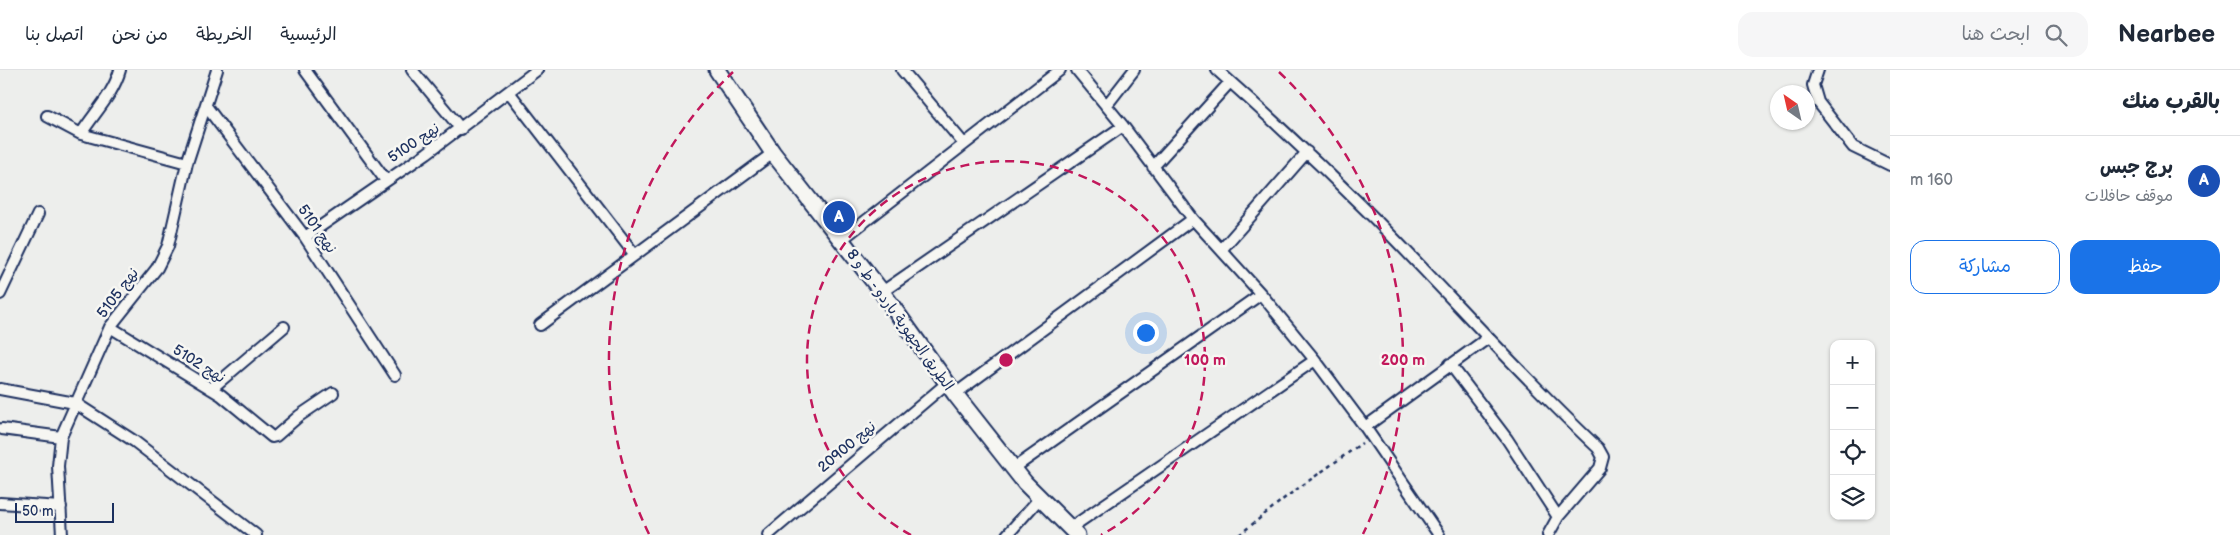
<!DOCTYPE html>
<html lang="ar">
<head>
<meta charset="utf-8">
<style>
	:root { --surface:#fff; --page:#f6f6f7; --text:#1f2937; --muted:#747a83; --line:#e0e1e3; --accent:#1a73e8 }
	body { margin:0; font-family:"Balsamiq Sans","Playpen Sans Arabic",sans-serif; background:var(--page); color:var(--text); direction:rtl }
	.controls { position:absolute; right:15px; bottom:15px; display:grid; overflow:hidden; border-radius:10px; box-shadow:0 1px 4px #0004 }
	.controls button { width:45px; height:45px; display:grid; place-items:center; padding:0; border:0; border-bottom:1px solid var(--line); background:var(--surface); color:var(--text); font:25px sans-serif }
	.compass { position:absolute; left:1770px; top:15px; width:45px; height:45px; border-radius:50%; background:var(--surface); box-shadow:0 1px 4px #0004; rotate:326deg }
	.scale { position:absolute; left:15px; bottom:12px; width:99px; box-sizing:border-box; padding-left:5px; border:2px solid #1b2f5e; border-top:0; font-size:14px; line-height:18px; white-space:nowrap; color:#1b2f5e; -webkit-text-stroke:4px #f6f6f2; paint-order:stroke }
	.you { position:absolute; left:1145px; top:262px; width:18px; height:18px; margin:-12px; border:4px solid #fff; border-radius:50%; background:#1a73e8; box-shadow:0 0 0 8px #1a73e833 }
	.badge { display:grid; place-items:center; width:32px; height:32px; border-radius:50%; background:var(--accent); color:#fff; font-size:16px; font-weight:700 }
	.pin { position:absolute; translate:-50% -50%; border:2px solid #fff; box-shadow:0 1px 5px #0006 }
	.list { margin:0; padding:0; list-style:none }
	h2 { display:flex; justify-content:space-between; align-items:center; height:65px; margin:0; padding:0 20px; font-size:21px }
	h2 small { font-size:16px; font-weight:400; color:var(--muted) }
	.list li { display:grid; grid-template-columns:32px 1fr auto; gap:15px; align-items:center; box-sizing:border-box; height:90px; padding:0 20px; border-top:1px solid var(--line) }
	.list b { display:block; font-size:19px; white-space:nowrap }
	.list p { margin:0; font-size:16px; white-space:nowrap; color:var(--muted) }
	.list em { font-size:16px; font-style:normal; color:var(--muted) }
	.actions { display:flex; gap:10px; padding:15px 20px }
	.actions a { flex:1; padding:11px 0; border:1px solid var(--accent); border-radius:15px; text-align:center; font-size:18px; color:var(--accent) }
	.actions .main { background:var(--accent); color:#fff }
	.icon { flex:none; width:28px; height:28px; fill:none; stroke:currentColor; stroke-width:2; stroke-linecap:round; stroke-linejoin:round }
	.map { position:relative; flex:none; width:1890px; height:465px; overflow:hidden; direction:ltr }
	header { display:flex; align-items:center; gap:30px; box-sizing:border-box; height:70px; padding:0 25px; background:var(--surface); border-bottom:1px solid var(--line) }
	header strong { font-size:24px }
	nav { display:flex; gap:28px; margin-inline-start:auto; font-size:18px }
	.search { width:350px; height:45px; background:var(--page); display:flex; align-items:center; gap:12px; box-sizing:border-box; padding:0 18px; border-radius:15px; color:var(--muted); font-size:19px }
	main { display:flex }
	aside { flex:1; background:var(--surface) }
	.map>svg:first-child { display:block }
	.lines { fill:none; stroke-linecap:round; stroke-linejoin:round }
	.minor-casing { stroke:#1b2f5e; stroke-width:14 }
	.secondary-casing { stroke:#1b2f5e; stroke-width:19 }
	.path { stroke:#1b2f5e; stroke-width:2.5; stroke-dasharray:4 4; stroke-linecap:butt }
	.minor { stroke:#f6f6f2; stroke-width:10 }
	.secondary { stroke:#f6f6f2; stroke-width:15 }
	.ring { fill:none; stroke:#c2185b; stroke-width:2.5; stroke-dasharray:9 6 }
	.labels { text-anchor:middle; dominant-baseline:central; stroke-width:5; stroke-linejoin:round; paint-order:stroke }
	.street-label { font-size:15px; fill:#1b2f5e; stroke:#f6f6f2 }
	.centre { fill:#c2185b; stroke:#f6f6f2; stroke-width:2.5 }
	.ring-label { font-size:15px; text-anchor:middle; font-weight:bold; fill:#c2185b; stroke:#f6f6f2; stroke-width:5; stroke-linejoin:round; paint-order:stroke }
</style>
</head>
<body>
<header>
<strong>Nearbee</strong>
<div class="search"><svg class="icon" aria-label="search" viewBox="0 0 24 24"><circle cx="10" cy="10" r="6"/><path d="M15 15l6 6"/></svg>ابحث هنا</div>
<nav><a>الرئيسية</a><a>الخريطة</a><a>من نحن</a><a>اتصل بنا</a></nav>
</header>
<main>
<aside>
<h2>بالقرب منك<small></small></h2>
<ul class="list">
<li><span class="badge" style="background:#1a4fb4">A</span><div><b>برج جبس</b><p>موقف حافلات</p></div><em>160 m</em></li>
</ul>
<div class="actions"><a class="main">حفظ</a><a>مشاركة</a></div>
</aside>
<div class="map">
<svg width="1890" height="465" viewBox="0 0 1890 465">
	<rect width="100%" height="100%" fill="#edeeec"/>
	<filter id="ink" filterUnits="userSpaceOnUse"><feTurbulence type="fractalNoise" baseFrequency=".02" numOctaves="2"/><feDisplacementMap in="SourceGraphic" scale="10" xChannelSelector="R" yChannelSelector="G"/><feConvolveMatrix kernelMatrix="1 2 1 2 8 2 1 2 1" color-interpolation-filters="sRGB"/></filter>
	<g filter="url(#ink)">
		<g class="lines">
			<defs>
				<path id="minor" d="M 305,0 L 386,111
					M 412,0 L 461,59
					M 902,0 L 964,74
					M 1077,0 L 1123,56 L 1193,149 L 1261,224 L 1315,290 L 1365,357 L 1439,465
					M 1217,0 C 1271,48 1323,97 1374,148 C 1449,224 1520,305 1598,378 L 1603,387 L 1600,398 L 1558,447 L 1548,465
					M 1818,0 L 1813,15 L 1818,32 L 1853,77 L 1890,95
					M 509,22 L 635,185
					M 206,36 L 305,167 L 395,305
					M 1106,36 L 1134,0
					M 47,46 L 81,64 C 94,43 113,25 120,0
					M 81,64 L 187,93
					M 1153,97 L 1230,12
					M 305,167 L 427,83 L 537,0
					M 841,170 L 1060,0
					M 1222,179 L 1307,82
					M 882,222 L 1123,56
					M 0,224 L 38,144
					M 540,255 L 773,83
					M 110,257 L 221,325 L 272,367 L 276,366 L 299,346 L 333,323
					M 1450,294 L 1507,369 L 1558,447
					M 0,319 L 75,333 L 134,371 L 256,465
					M 211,319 L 284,257
					M 955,324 L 1193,149
					M 1365,357 L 1488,268
					M 2,359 L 61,367
					M 1014,398 L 1261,224
					M 0,433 L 61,437
					M 1069,459 L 1315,290
					M 62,465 L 58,396 L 61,367 L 110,257 L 157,198 L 168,176 L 187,93 L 217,0
					M 768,465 L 947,313
					M 1007,465 L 1039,429"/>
				<path id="secondary" d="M 717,0 L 773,83 L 882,222 L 955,324 L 1025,413 L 1077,465"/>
			</defs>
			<use href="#minor" class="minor-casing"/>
			<use href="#secondary" class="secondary-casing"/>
			<path class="path" d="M 1239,465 L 1286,427 L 1362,373"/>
			<use href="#minor" class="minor"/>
			<use href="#secondary" class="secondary"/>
		</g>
	</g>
	<g class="ring">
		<path d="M911 465A199 199 0 1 1 1101 465"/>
		<path d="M649 464A397 397 0 0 1 733 2M1279 2A397 397 0 0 1 1363 464"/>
	</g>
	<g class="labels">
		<g class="street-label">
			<text transform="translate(414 73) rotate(-34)">نهج 5100</text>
			<text transform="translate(317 159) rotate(55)">نهج 5101</text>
			<text transform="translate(118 223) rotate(-53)">نهج 5105</text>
			<text transform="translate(900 250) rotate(54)">الطريق الجهوية باردو - ط و 8</text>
			<text transform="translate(199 294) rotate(32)">نهج 5102</text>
			<text transform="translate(847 377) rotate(-40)">نهج 20900</text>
		</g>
	</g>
	<circle cx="1006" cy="290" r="8" class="centre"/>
	<g class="ring-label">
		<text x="1205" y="295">100 m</text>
		<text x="1403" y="295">200 m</text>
	</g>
</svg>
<div class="controls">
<button>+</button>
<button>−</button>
<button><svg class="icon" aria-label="locate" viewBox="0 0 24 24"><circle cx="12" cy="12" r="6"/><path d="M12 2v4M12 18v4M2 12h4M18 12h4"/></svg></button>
<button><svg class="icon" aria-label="layers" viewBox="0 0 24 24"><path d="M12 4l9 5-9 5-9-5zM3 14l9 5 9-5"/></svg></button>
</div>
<svg class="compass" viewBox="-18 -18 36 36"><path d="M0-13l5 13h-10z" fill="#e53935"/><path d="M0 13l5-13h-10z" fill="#747a83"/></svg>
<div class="scale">50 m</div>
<div class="you"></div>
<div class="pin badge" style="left:839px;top:147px;background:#1a4fb4">A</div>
</div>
</main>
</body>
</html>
